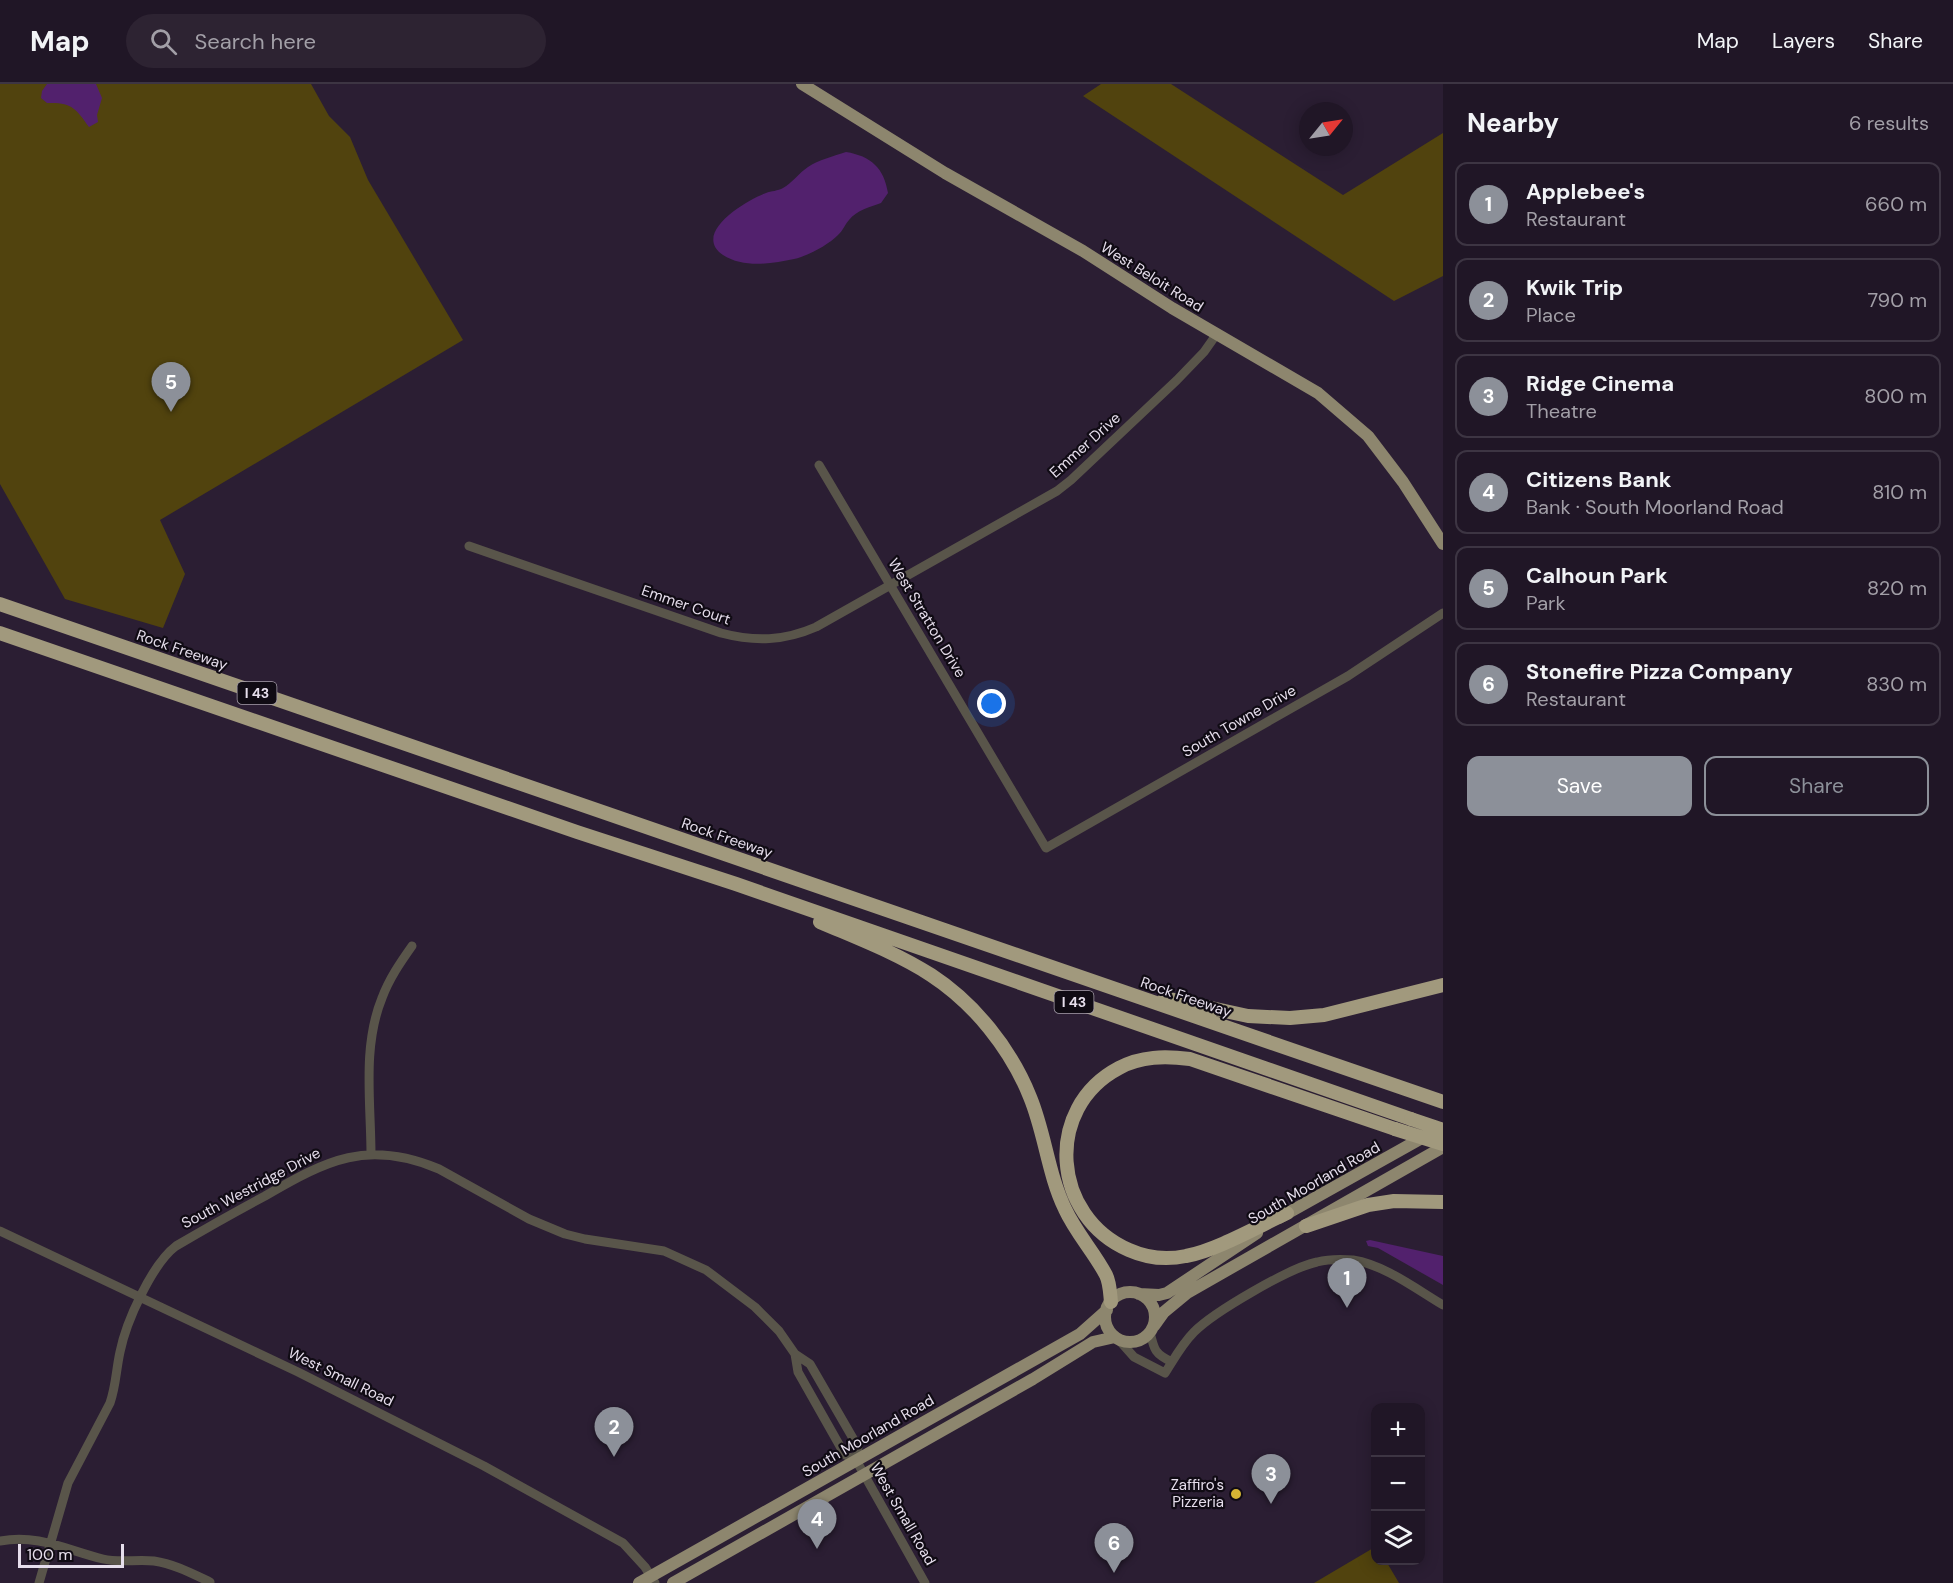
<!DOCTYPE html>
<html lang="en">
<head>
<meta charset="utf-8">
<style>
	:root { --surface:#201626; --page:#2d2332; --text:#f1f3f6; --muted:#a29fa7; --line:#3d3543; --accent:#8c9099 }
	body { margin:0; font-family:"DM Sans",sans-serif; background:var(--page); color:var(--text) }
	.controls { position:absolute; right:18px; bottom:18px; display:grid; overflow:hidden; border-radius:12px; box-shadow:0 3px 15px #0003 }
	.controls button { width:54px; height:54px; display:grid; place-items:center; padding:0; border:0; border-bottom:2px solid var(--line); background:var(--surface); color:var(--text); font:30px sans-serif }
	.compass { position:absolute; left:1299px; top:18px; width:54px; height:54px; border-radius:50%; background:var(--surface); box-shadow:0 3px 15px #0003; rotate:60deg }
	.scale { position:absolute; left:18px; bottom:15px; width:106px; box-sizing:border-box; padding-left:6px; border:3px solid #e6deec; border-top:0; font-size:16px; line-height:21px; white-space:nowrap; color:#e6deec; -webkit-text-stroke:4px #100b14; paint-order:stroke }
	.you { position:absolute; left:992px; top:620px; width:21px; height:21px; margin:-15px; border:4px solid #fff; border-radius:50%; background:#1a73e8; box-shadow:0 0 0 9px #1a73e833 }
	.badge { display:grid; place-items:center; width:39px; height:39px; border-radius:50%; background:var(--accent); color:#fff; font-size:20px; font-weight:700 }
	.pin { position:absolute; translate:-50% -50px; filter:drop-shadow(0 2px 3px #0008) }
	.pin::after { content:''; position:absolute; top:32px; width:21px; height:18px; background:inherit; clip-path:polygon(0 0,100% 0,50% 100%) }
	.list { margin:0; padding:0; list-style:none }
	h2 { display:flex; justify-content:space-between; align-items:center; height:78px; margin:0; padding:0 24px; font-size:26px }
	h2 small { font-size:20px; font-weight:400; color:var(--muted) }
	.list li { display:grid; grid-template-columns:39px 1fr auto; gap:18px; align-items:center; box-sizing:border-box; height:84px; margin:0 12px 12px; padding:0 12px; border:2px solid var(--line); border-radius:12px }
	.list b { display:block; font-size:22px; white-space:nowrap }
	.list p { margin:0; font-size:20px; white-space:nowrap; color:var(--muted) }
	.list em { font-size:20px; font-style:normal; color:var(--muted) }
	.actions { display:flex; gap:12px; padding:18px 24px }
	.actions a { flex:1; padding:14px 0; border:2px solid var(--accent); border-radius:12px; text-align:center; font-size:21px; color:var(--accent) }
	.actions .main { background:var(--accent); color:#fff }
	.icon { flex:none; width:33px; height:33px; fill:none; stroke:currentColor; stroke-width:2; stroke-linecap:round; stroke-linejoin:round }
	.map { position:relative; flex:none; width:1443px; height:1499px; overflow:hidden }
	header { display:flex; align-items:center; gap:36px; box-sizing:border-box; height:84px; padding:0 30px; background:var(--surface); border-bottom:2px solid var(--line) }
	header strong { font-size:28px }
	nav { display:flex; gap:33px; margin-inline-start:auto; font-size:21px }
	.search { width:420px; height:54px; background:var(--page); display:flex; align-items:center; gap:15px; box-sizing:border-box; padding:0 21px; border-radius:33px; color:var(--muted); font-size:22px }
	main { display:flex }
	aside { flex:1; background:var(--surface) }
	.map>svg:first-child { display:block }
	.green { fill:#51430e }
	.water { fill:#52216d }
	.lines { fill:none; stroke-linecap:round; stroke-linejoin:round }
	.minor { stroke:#59554a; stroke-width:9 }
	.major { stroke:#8d866e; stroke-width:12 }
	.highway { stroke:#a1997d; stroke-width:14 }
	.highway-bridge { stroke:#a1997d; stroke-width:14 }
	.poi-dot { fill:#d6b534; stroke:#100b14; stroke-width:2 }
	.labels { text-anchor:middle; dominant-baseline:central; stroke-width:4.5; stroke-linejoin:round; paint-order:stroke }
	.shield { fill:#100b14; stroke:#a69fab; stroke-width:1.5 }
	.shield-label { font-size:14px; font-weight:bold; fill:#e6deec }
	.street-label { font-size:15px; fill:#e6deec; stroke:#100b14 }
	.poi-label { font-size:15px; fill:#e6deec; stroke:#100b14; text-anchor:end }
</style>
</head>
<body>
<header>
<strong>Map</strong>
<div class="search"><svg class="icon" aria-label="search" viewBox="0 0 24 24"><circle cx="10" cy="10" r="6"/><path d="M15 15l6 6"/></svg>Search here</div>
<nav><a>Map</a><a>Layers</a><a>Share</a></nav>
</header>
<main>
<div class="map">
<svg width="1443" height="1499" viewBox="0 0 1443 1499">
	<rect width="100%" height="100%" fill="#2b1e33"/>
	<path class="green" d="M 0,0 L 311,0 L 329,32 L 350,53 L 368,96 L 463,256 L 160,436 L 185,490 L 163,544 L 65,515 L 0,400 Z
		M 1101,0 L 1171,0 L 1343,111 L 1443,49 L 1443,192 L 1394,217 L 1083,12 Z
		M 1375,1463 L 1376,1476 L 1386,1477 L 1399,1499 L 1314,1499 Z"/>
	<path class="water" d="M 47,0 L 96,0 L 102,14 L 97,31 L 98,38 L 89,43 C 76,24 71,18 47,19 L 41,14 L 42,7 Z
		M 846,68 C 871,72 884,84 888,109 L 881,119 C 870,123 857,126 849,136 C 845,140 843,147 838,151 C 828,161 808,172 794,175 C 771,180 743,184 723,171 C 691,149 747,116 766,109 C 771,107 778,107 783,104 C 792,99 799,89 808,83 C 818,76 834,72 846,68 Z
		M 1370,1156 L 1443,1172 L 1443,1201 L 1378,1164 L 1368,1162 L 1366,1157 Z"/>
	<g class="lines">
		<path class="minor" d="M 819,381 L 1046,764 L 1348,592 L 1443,529
			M 469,462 L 721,549 C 755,558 784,557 816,543 L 1057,407 L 1071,396 L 1177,296 L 1204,268 L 1216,251
			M 371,1071 C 371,1019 362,963 382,914 C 389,895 400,879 412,862
			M 0,1147 L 298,1288 L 484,1382 L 623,1459 L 645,1483 L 655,1499
			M 1150,1248 C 1154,1266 1155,1270 1172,1278
			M 1118,1255 L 1134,1273 L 1165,1289 C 1174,1275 1182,1260 1194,1248 C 1214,1228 1289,1184 1317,1178 C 1329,1175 1341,1175 1353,1176 C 1385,1181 1416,1205 1443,1221
			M 795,1270 L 798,1288 L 845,1371 L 856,1376
			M 856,1376 L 925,1499
			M 0,1457 C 39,1450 66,1466 103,1475 C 120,1479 137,1475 154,1477 C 174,1480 191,1489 210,1498
			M 39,1499 L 68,1399 L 110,1319 C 116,1302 116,1286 120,1268 C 126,1238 152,1180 176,1162 C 205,1145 235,1128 265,1112 C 327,1076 367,1055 439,1085 L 529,1135 L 565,1150 L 585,1155 L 664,1167 L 706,1186 L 755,1223 L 779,1247 L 795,1270 L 810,1280 L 858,1363 L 856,1376"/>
		<path class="major" d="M 802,0 L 945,89 L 1083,167 L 1172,224 L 1318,309 L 1368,352 L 1403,398 L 1443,460
			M 1279,1134 L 1429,1050
			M1105 1233a25 25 0 1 1 50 0a25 25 0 1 1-50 0Z
			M 1139,1210 L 1159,1211 L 1167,1209 L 1257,1149
			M 1154,1242 L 1164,1228 L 1187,1209 L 1443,1063
			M 639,1499 L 1080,1250 L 1107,1226
			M 673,1499 L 1033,1295 L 1093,1258 L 1115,1253"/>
		<path class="highway" d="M 0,520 L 1443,1018
			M 0,549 L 577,748 L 736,800 L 1411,1035
			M 820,838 C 857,854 897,869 931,891 C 974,919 1011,965 1030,1013 C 1045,1049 1048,1090 1065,1125 C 1076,1149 1094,1168 1106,1191 C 1110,1199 1110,1209 1111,1218
			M 1165,914 L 1248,932 L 1290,934 L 1324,931 L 1443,901
			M 1287,1129 C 1259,1142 1215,1167 1186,1172 C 1167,1176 1147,1174 1129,1166 C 1052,1133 1043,1024 1119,984 C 1141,972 1165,972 1190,975 L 1395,1045
			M 1306,1142 L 1368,1121 L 1394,1117 L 1443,1118"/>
		<path class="highway-bridge" d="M 1411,1035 L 1443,1046
			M 1395,1045 L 1443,1060"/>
	</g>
	<circle class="poi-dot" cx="1236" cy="1410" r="6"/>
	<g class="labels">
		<g class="shield">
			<rect x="237.5" y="598" width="39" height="22" rx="4.5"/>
			<rect x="1054.5" y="907" width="39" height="22" rx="4.5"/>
		</g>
		<g class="shield-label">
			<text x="257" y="609">I 43</text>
			<text x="1074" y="918">I 43</text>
		</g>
		<g class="street-label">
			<text transform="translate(1152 193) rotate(32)">West Beloit Road</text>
			<text transform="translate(1085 361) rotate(-42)">Emmer Drive</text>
			<text transform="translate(686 521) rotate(19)">Emmer Court</text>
			<text transform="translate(927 534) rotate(59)">West Stratton Drive</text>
			<text transform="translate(182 566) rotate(19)">Rock Freeway</text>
			<text transform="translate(1239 637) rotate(-30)">South Towne Drive</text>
			<text transform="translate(727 754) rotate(19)">Rock Freeway</text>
			<text transform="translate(1186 913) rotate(19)">Rock Freeway</text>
			<text transform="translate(1314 1099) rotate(-30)">South Moorland Road</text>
			<text transform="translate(251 1104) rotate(-28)">South Westridge Drive</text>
			<text transform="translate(341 1293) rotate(26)">West Small Road</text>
			<text transform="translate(868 1352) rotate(-30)">South Moorland Road</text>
			<text transform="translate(903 1430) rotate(60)">West Small Road</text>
		</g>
		<g class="poi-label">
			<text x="1224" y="1401">Zaffiro's<tspan x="1224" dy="17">Pizzeria</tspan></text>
		</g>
	</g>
</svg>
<div class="controls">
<button>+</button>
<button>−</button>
<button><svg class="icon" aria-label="layers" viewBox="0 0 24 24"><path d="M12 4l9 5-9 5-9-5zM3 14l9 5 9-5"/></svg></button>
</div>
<svg class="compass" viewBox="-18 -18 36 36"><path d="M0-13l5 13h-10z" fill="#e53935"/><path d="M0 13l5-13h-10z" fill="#a29fa7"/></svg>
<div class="scale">100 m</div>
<div class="you"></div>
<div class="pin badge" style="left:1347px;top:1224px">1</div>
<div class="pin badge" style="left:614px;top:1373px">2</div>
<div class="pin badge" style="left:1271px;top:1420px">3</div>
<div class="pin badge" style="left:817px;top:1465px">4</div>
<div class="pin badge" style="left:171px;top:328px">5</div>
<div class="pin badge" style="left:1114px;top:1489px">6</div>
</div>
<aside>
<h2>Nearby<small>6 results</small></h2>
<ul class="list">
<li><span class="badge">1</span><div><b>Applebee's</b><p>Restaurant</p></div><em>660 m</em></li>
<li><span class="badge">2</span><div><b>Kwik Trip</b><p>Place</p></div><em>790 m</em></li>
<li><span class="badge">3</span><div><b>Ridge Cinema</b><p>Theatre</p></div><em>800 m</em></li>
<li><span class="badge">4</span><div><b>Citizens Bank</b><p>Bank · South Moorland Road</p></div><em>810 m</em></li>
<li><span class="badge">5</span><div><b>Calhoun Park</b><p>Park</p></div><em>820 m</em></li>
<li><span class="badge">6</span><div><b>Stonefire Pizza Company</b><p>Restaurant</p></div><em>830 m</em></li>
</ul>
<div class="actions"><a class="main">Save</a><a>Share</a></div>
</aside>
</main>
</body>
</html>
